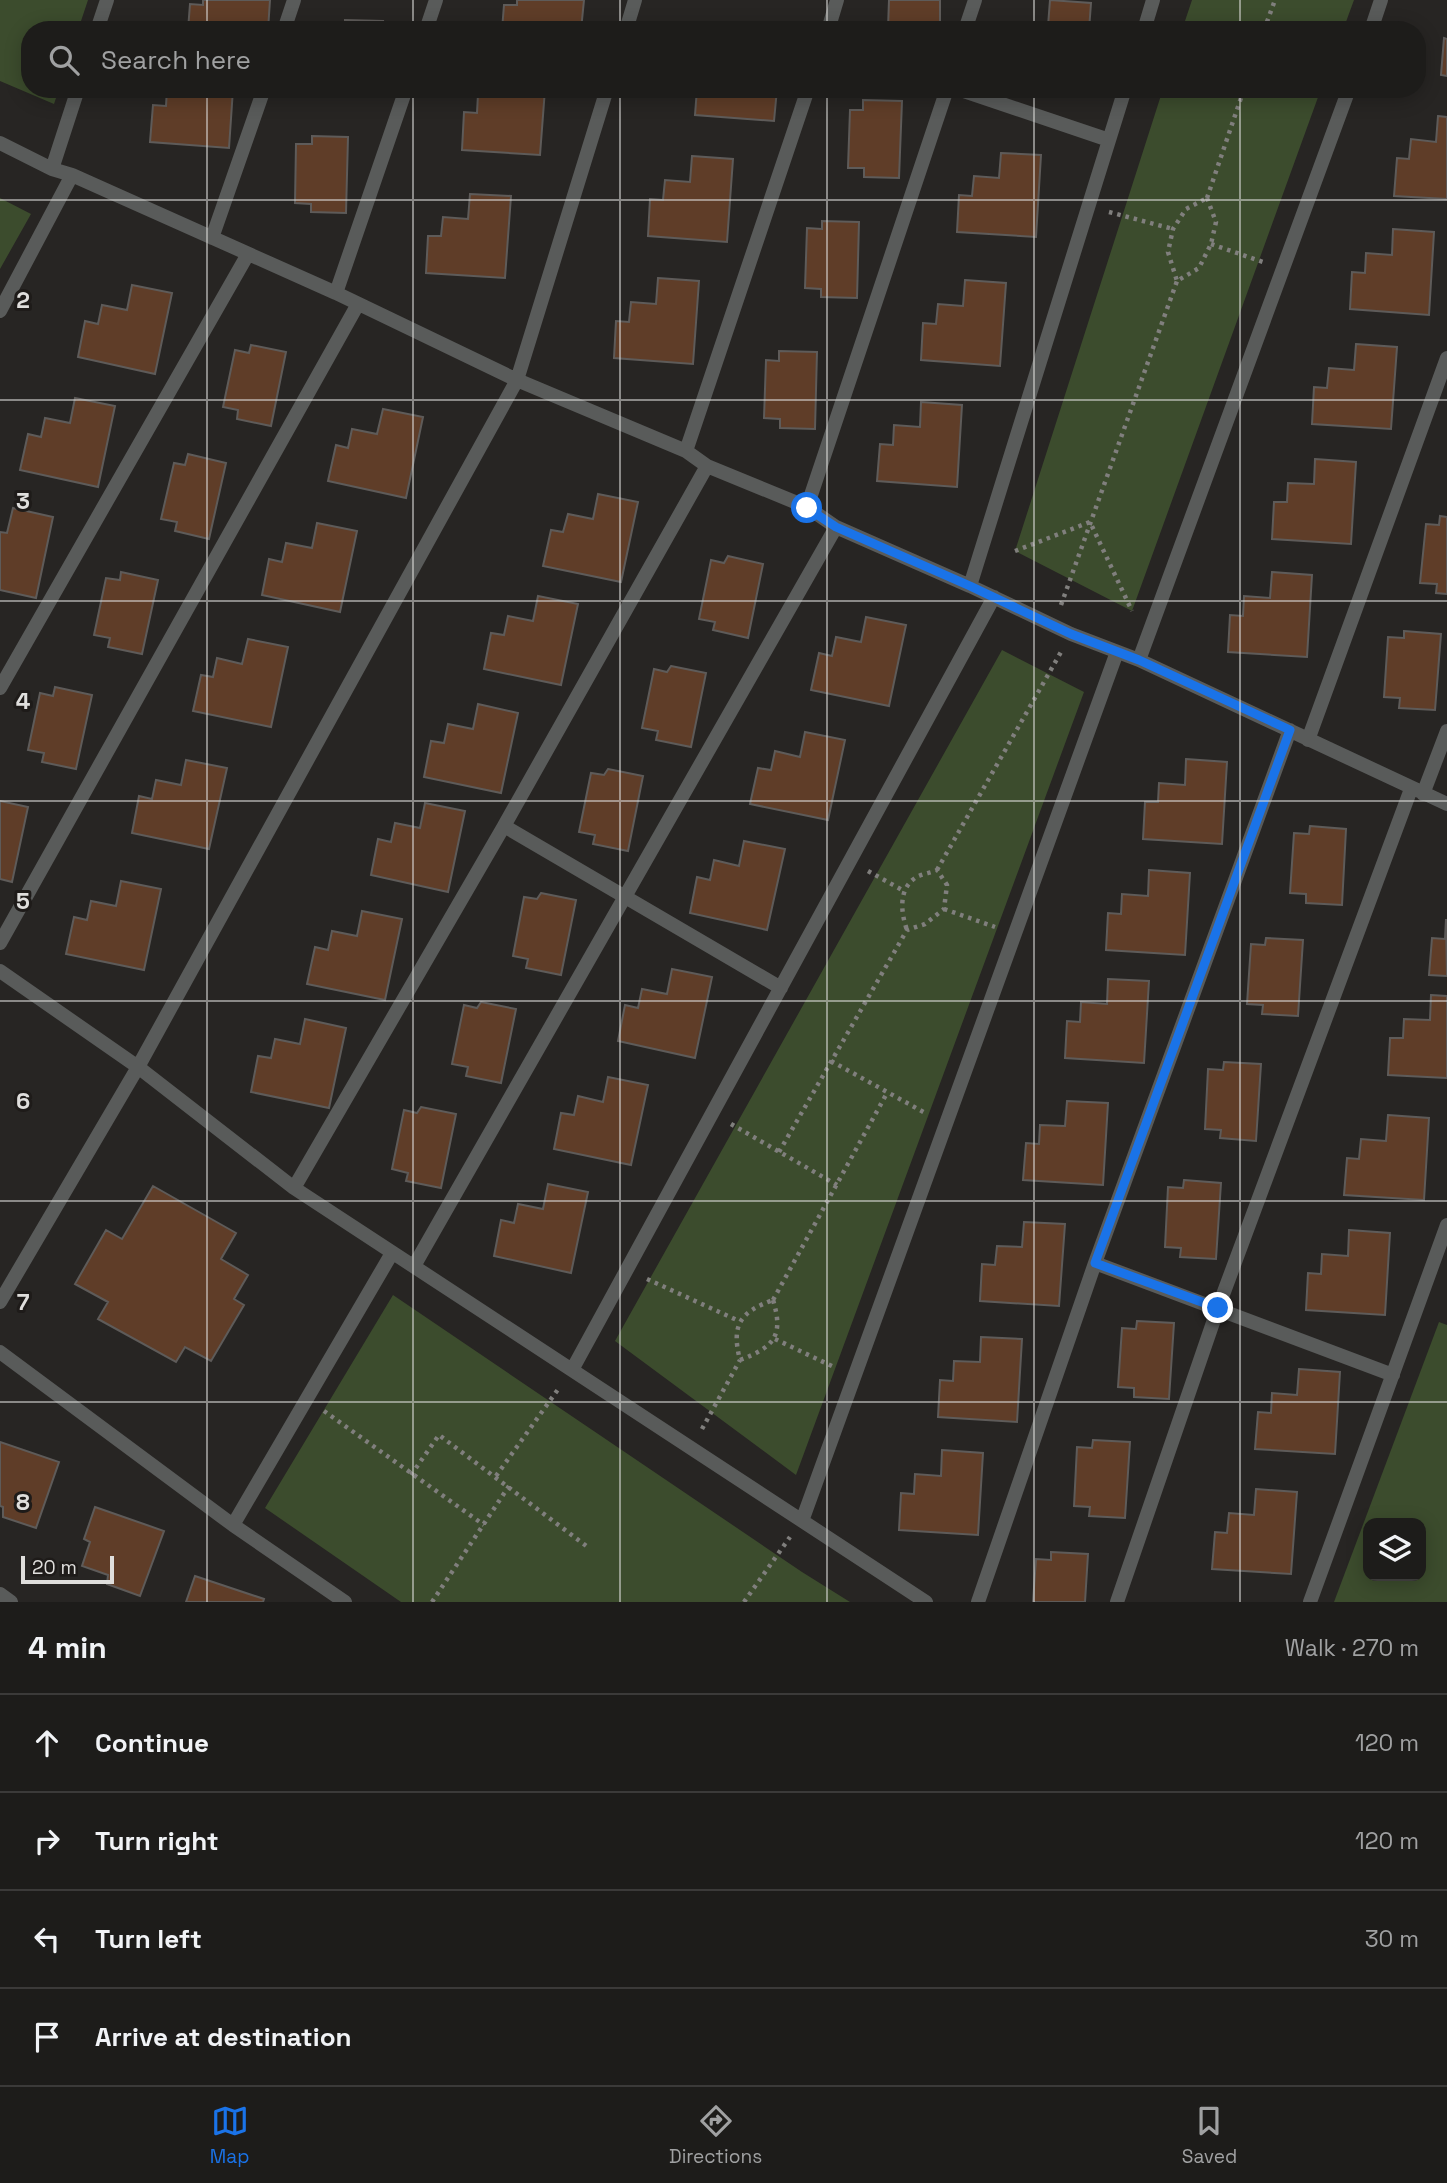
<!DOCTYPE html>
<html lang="en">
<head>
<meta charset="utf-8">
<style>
	:root { --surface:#1d1c1a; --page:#252523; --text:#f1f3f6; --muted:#a0a1a2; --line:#3b3a39; --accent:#1a73e8 }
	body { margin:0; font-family:"Space Grotesk",sans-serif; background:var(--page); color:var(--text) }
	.controls { position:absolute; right:21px; bottom:21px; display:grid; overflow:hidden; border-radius:14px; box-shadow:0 4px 18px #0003 }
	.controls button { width:63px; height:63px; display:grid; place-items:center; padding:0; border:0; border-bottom:2px solid var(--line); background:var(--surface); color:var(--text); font:35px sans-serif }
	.scale { position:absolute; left:21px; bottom:18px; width:93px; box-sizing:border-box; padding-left:7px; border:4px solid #dfdedc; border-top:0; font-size:19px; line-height:24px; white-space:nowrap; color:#dfdedc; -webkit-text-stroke:5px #1e1b19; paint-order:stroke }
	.stop { position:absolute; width:21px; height:21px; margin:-16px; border:5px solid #1a73e8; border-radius:50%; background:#fff }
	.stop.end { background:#1a73e8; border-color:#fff; box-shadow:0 2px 7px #0008 }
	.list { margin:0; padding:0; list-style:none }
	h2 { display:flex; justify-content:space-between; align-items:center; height:91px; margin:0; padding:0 28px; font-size:30px }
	h2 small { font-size:23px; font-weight:400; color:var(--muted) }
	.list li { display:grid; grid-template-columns:46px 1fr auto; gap:21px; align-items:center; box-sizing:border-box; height:98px; padding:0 28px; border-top:2px solid var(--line) }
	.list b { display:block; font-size:26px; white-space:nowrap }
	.list em { font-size:23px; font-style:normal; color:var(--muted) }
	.icon { flex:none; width:38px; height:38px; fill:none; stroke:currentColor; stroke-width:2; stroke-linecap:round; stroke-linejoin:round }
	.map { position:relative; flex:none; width:1447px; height:1602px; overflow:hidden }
	.search { position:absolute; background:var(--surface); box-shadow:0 4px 18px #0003; left:21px; right:21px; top:21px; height:77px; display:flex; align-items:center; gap:18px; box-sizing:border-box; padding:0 24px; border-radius:28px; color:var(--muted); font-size:26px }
	.sheet { height:483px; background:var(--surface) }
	nav { display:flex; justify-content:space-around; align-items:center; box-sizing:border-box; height:98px; border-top:2px solid var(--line); background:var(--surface); font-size:19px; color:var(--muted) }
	nav a { display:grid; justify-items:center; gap:4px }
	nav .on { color:var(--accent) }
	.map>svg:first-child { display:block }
	.green { fill:#3c4c2d; fill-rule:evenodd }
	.building { fill:#5f3d28; stroke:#5e5b59; stroke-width:2 }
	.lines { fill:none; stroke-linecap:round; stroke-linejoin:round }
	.path { stroke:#807f7d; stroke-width:4.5; stroke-dasharray:3.5 5; stroke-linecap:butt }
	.service { stroke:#595b5a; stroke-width:14 }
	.route { stroke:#1a73e8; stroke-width:9 }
	.grid { fill:none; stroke:#dfdedc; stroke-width:2; stroke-opacity:0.55 }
	.grid-label { font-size:23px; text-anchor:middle; font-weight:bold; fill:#dfdedc; stroke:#1e1b19; stroke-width:6; stroke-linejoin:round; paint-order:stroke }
</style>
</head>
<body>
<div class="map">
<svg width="1447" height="1602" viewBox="0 0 1447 1602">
	<rect width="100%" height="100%" fill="#272523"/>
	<path class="green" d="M 0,0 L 88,0 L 78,30 L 30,30 L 30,89 L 59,89 L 54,104 L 0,81 Z
		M 1192,0 L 1354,0 L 1343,30 L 1182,30 Z
		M 1163,89 L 1321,89 L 1132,611 L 1015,551 Z
		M 0,198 L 31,214 L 0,269 Z
		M 1002,650 L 1084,692 L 796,1475 L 615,1341 Z
		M 393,1295 L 802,1572 L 850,1602 L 401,1602 L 265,1508 Z
		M 1439,1322 L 1447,1325 L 1447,1602 L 1334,1602 ZM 1368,1523 L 1421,1523 L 1421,1576 L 1368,1576 Z"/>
	<path class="building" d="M 203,0 L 270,0 L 268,30 L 188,30 L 190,4 L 203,5 Z
		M 517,0 L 584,0 L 581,30 L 502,30 L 504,5 L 517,5 Z
		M 889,0 L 940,0 L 940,30 L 888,28 Z
		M 1050,0 L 1091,3 L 1089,30 L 1022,30 L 1022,24 L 1048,26 Z
		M 345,20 L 383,21 L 382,30 L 331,30 L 345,29 Z
		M 1444,38 L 1447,39 L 1447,76 L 1441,75 Z
		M 167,89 L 233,89 L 229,148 L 150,142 L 153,105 L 166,106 Z
		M 345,89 L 381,89 L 380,97 L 345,96 Z
		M 504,89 L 545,89 L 540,155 L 462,150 L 464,112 L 477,113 L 478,94 L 504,96 Z
		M 697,89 L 777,89 L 774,121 L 695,115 Z
		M 863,100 L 902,101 L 899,178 L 864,177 L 864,168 L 848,168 L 850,110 L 863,110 Z
		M 1438,116 L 1447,117 L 1447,199 L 1394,196 L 1397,158 L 1409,159 L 1411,139 L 1436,142 Z
		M 312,136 L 348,137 L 346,213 L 311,212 L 311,204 L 295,203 L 296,144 L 312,144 Z
		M 1001,153 L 1041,155 L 1036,237 L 957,232 L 959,195 L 972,196 L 974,176 L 999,178 Z
		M 692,156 L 733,159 L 727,242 L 648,236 L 650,199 L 663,200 L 665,180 L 690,182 Z
		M 470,194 L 511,196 L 505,278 L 426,273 L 428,236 L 441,236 L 443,217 L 468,219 Z
		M 822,221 L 859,222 L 857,298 L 821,297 L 821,289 L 805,288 L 807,228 L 822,229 Z
		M 1393,229 L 1434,232 L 1429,315 L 1350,309 L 1352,272 L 1365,273 L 1366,253 L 1392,255 Z
		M 658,278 L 699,281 L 693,364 L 614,358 L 616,321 L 629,322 L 631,302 L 656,304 Z
		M 965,280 L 1006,283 L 1000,366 L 921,360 L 923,323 L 936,324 L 938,304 L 963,306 Z
		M 132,285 L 172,293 L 155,374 L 78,357 L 85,321 L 98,324 L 102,305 L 127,310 Z
		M 1356,344 L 1397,347 L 1391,429 L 1312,424 L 1314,387 L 1327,388 L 1329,368 L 1354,370 Z
		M 251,345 L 286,352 L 271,426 L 237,419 L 238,410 L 223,407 L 235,350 L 249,353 Z
		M 779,351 L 817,352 L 815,429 L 780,428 L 780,419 L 764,418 L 766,360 L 779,361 Z
		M 75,398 L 115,406 L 98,487 L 20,470 L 28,434 L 41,437 L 45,418 L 70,423 Z
		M 921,402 L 962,405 L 957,487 L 877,481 L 880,444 L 893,445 L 894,425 L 920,427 Z
		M 383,409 L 423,417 L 406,498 L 328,481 L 336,445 L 348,448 L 352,429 L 377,434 Z
		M 188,454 L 226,463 L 209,539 L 175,531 L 177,522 L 161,519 L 174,463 L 185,465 Z
		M 1315,459 L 1356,462 L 1351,544 L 1272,539 L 1274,502 L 1287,502 L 1288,483 L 1314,484 Z
		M 598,494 L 638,502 L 621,582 L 543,566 L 551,530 L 563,532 L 568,514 L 593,519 Z
		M 13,508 L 53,517 L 36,598 L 0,590 L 0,532 L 7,533 Z
		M 1440,516 L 1447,517 L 1447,594 L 1436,593 L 1437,584 L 1420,583 L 1426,524 L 1439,525 Z
		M 317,523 L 357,531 L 340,612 L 262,595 L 269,559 L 282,562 L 286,543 L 312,548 Z
		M 728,556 L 763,564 L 748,638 L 713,630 L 715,622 L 699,619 L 711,560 L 724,563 Z
		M 121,572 L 158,580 L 142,654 L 108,647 L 110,638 L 94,635 L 106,578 L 120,580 Z
		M 1272,572 L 1312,575 L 1307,657 L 1228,652 L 1230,615 L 1243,616 L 1244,596 L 1270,598 Z
		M 538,596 L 578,604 L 561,685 L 484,669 L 491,633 L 504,635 L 508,616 L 533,621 Z
		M 866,617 L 906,625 L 889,706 L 811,690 L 819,653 L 832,656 L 836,637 L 861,642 Z
		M 1404,631 L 1441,634 L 1435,710 L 1399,708 L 1400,698 L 1384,697 L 1388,637 L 1404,638 Z
		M 248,639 L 288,647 L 271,727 L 193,711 L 201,675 L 213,677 L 217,658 L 242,664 Z
		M 671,666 L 706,673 L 691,747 L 656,740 L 658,731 L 642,728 L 654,669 L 667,672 Z
		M 55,687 L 92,695 L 76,769 L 42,762 L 44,753 L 28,750 L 40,693 L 53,696 Z
		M 478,704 L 518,713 L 501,793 L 424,777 L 431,741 L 444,743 L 448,724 L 473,729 Z
		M 805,732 L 845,740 L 828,820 L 750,804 L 758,768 L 771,770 L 775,751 L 800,757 Z
		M 1186,759 L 1227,762 L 1222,844 L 1143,839 L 1145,802 L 1158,802 L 1159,783 L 1185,785 Z
		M 186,760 L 227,768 L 209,849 L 132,833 L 139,796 L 152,799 L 156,780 L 181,785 Z
		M 608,769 L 643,776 L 628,851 L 593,844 L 595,835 L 579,832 L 591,773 L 604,775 Z
		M 0,801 L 28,807 L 12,882 L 0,879 Z
		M 425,803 L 465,811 L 448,892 L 371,875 L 378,839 L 391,842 L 395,823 L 420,828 Z
		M 1310,826 L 1346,829 L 1342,905 L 1306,903 L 1306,894 L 1290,893 L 1294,833 L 1309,834 Z
		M 744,841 L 785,849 L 767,930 L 690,913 L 697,877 L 710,880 L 714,860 L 739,866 Z
		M 1149,870 L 1190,873 L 1185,955 L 1106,950 L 1108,913 L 1121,914 L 1122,894 L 1148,896 Z
		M 121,881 L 161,889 L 144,970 L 66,954 L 74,917 L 87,920 L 91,901 L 116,906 Z
		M 541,893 L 576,900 L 561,975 L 526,968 L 528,959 L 513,956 L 524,897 L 537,899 Z
		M 362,911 L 402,919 L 385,1000 L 307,984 L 315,947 L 328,950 L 332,931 L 357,936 Z
		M 1446,919 L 1447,976 L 1429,975 L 1432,938 L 1445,939 Z
		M 1266,938 L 1303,940 L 1298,1016 L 1262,1014 L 1263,1005 L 1247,1004 L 1251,944 L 1265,945 Z
		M 672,969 L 712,977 L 695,1058 L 618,1041 L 625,1005 L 638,1008 L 642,989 L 667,994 Z
		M 1108,979 L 1149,981 L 1144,1063 L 1065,1058 L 1067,1021 L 1080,1022 L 1081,1002 L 1107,1004 Z
		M 1431,995 L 1447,996 L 1447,1078 L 1388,1075 L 1390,1038 L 1403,1038 L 1404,1019 L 1430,1020 Z
		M 481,1002 L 516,1009 L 501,1083 L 466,1076 L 468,1067 L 452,1064 L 464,1005 L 477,1008 Z
		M 305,1019 L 346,1028 L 329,1108 L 251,1092 L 258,1056 L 271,1058 L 275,1039 L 300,1044 Z
		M 1224,1062 L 1261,1064 L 1256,1141 L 1220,1138 L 1221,1130 L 1205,1129 L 1208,1069 L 1223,1070 Z
		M 608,1077 L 648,1085 L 631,1165 L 554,1149 L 561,1113 L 574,1115 L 578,1096 L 603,1102 Z
		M 1067,1101 L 1108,1103 L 1103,1185 L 1023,1180 L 1026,1143 L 1039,1144 L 1040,1125 L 1065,1126 Z
		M 421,1107 L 456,1114 L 441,1188 L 406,1181 L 408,1173 L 392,1169 L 404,1110 L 417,1113 Z
		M 1388,1115 L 1429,1118 L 1424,1200 L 1344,1195 L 1347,1158 L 1359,1159 L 1361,1139 L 1386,1141 Z
		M 1184,1180 L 1221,1183 L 1216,1259 L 1180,1257 L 1181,1248 L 1165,1247 L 1168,1187 L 1183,1188 Z
		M 548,1184 L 588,1192 L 571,1273 L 494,1256 L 501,1220 L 514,1223 L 518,1204 L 543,1209 Z
		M 153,1186 L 236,1233 L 221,1259 L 248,1275 L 234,1299 L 244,1305 L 211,1361 L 185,1347 L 176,1362 L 98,1319 L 108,1302 L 75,1284 L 106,1230 L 122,1239 Z
		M 1024,1222 L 1065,1224 L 1059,1306 L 980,1301 L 982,1264 L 995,1265 L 997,1246 L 1022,1247 Z
		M 1349,1230 L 1390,1233 L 1385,1315 L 1306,1310 L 1308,1273 L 1321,1274 L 1322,1254 L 1348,1256 Z
		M 1137,1321 L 1174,1323 L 1169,1399 L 1134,1397 L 1134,1388 L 1118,1387 L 1122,1328 L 1136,1329 Z
		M 981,1337 L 1022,1339 L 1017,1422 L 938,1417 L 940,1380 L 953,1381 L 954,1361 L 980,1362 Z
		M 1299,1369 L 1340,1372 L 1335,1454 L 1255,1449 L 1258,1412 L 1271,1413 L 1272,1393 L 1297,1395 Z
		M 1093,1440 L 1130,1442 L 1125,1518 L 1089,1516 L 1090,1507 L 1074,1506 L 1077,1447 L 1092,1448 Z
		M 0,1442 L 59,1462 L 36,1528 L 3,1517 L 3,1507 L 0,1506 Z
		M 942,1450 L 983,1453 L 978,1535 L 899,1530 L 901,1493 L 914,1494 L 915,1474 L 941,1476 Z
		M 1256,1489 L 1297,1492 L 1291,1574 L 1212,1569 L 1215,1532 L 1227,1533 L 1229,1513 L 1254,1515 Z
		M 95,1507 L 164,1531 L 140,1596 L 107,1584 L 108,1575 L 82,1566 L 90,1542 L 84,1539 Z
		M 1051,1552 L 1088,1554 L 1085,1602 L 1033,1602 L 1036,1559 L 1051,1560 Z
		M 195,1576 L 264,1599 L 263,1602 L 186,1602 Z"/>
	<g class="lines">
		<path class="path" d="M 1264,30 L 1275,0
			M 1207,198 L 1216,222 L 1211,244 L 1199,268 L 1177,281 L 1168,252 L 1173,229 L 1186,209 Z
			M 1207,198 L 1244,89
			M 1109,212 L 1173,229
			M 1211,244 L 1263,262
			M 1015,551 L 1090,522 L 1132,611
			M 1061,605 L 1177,281
			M 937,870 L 1061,652
			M 868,871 L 904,891
			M 944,909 L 995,927
			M 831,1061 L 927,1114
			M 731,1124 L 837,1185
			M 779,1152 L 907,930 L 925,924 L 944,909 L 947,885 L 937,870 C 931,873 921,874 915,878 C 898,890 901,913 907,930
			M 647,1279 L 739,1321
			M 773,1300 L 887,1093
			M 773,1300 C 784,1336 774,1347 740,1360 C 731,1325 740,1312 773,1300 Z
			M 775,1339 L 836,1368
			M 324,1411 L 484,1525
			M 702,1429 L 740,1360
			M 411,1475 L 439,1435 L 589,1548
			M 496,1476 L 559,1388
			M 432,1602 L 509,1486
			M 744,1602 L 790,1537"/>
		<path class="service" d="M 97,30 L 107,0
			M 284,30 L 294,0
			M 426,30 L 436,0
			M 626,30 L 635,0
			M 828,30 L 837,0
			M 965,30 L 975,0
			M 1144,30 L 1153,0
			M 1371,30 L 1381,0
			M 958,89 L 1109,140
			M 0,143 L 52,169 L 72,175 L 336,293 L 517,380 L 686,451 L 707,466 L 807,507 L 836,527 L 970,586 L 1071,634 L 1139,660 L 1447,804
			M 52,169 L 78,89
			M 212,238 L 264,89
			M 336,293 L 406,89
			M 0,311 L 72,175
			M 686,451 L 808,89
			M 807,507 L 947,89
			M 970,586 L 1125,89
			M 1139,660 L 1349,89
			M 0,688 L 248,254
			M 1308,740 L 1447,358
			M 1423,794 L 1447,731
			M 504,826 L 707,466
			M 0,943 L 358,304
			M 0,971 L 138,1067 L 294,1188 L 926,1602
			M 294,1188 L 504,826 L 781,988
			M 1095,1263 L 1393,1375
			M 414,1266 L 836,527
			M 0,1302 L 138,1067 L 517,380 L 607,89
			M 0,1352 L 233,1525 L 345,1602
			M 572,1370 L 994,597
			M 802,1521 L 1117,652
			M 233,1525 L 392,1253
			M 0,1594 L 11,1602
			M 978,1602 L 1095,1263 L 1290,730
			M 1117,1602 L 1218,1308 L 1411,789
			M 1310,1602 L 1447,1225"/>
	</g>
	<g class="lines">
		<path class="route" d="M 807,508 L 836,527 L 970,586 L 1071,634 L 1139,660 L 1290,730 L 1095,1263 L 1218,1308"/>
	</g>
	<path class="grid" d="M 207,0 L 207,30M 413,0 L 413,30M 620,0 L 620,30M 827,0 L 827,30M 1034,0 L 1034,30M 1240,0 L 1240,30M 207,89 L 207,1602M 413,89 L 413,1602M 620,89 L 620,1602M 827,89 L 827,1602M 1034,89 L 1034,1602M 1240,89 L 1240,1602M 0,200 L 1447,200M 0,400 L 1447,400M 0,601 L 1447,601M 0,801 L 1447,801M 0,1001 L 1447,1001M 0,1201 L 1447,1201M 0,1402 L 1447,1402"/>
	<g class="grid-label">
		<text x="23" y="308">2</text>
		<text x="23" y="509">3</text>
		<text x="23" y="709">4</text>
		<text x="23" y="909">5</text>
		<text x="23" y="1109">6</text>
		<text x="23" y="1310">7</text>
		<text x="23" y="1510">8</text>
	</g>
</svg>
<div class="controls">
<button><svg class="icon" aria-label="layers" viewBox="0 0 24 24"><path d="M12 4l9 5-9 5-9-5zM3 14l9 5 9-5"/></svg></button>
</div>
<div class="scale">20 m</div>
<div class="stop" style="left:807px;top:508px"></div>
<div class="stop end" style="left:1218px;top:1308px"></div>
<div class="search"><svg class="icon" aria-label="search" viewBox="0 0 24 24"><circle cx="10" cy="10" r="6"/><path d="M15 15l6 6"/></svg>Search here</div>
</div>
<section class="sheet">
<h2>4 min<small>Walk · 270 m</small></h2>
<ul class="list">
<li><svg class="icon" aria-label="ahead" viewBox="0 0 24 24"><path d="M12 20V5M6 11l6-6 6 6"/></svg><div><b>Continue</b></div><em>120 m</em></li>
<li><svg class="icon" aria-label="right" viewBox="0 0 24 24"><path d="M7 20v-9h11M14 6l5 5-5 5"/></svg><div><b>Turn right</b></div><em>120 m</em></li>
<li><svg class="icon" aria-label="left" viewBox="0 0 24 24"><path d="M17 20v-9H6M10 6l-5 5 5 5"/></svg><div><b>Turn left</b></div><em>30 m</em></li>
<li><svg class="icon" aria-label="arrive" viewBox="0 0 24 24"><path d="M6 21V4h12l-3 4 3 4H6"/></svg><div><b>Arrive at destination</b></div></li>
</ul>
</section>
<nav>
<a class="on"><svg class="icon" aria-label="map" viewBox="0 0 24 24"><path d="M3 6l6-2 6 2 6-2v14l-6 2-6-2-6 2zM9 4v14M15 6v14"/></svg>Map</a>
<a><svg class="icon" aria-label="directions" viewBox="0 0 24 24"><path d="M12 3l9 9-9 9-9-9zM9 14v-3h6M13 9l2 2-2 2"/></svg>Directions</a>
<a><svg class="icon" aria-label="saved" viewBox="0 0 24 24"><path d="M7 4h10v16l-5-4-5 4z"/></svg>Saved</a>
</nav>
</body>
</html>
